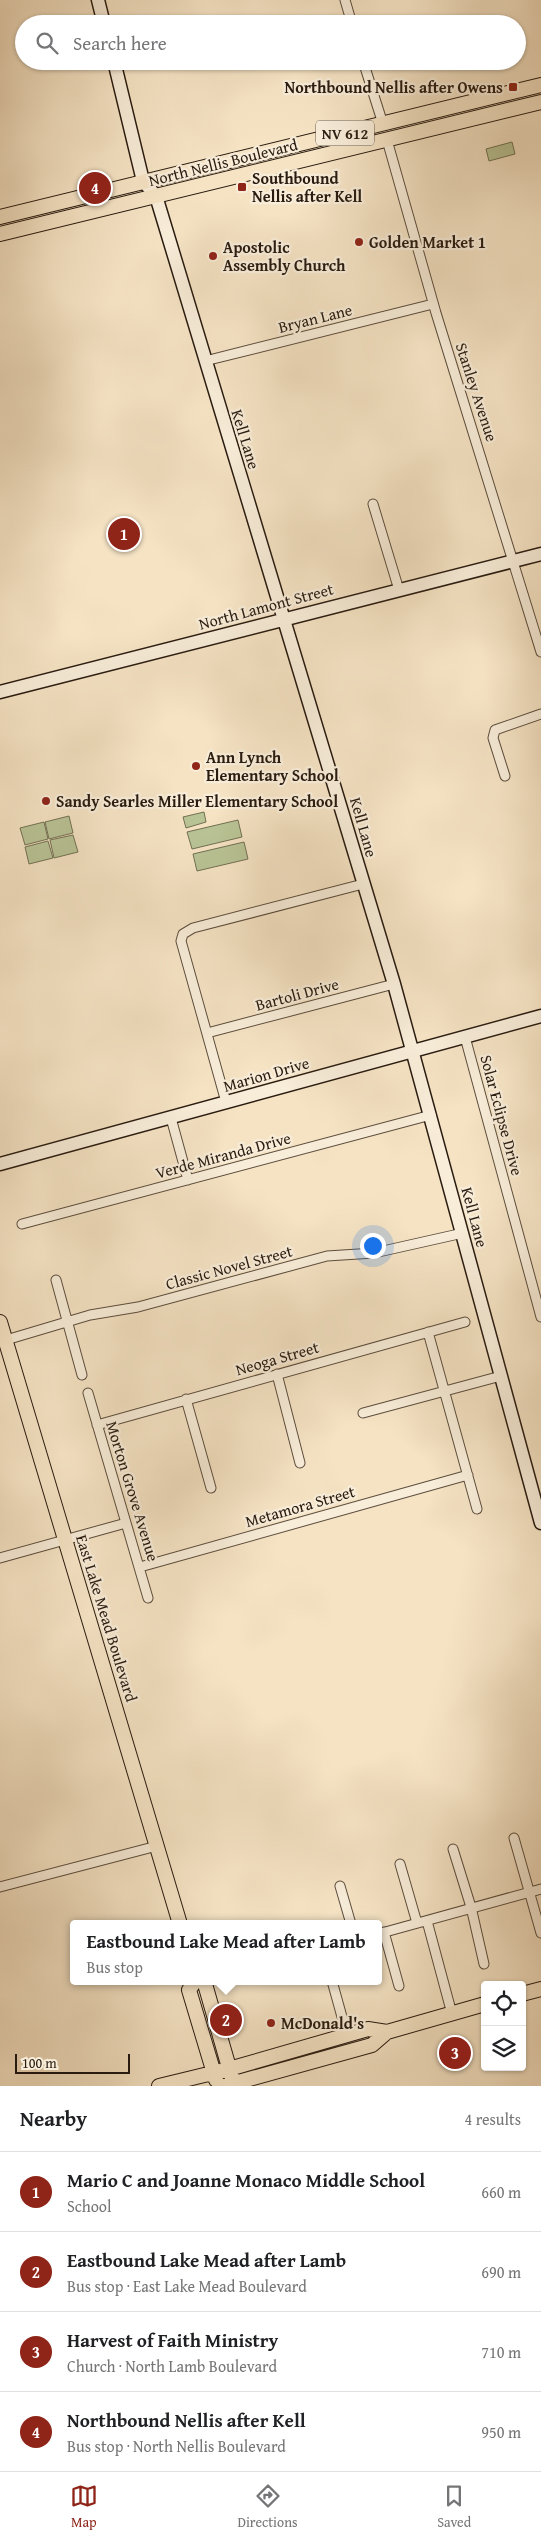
<!DOCTYPE html>
<html lang="en">
<head>
<meta charset="utf-8">
<style>
	:root { --surface:#fff; --page:#f2f2f2; --text:#202124; --muted:#757577; --line:#e0e0e0; --accent:#8f2418 }
	body { margin:0; font-family:"Gentium Book Plus",serif; background:var(--page); color:var(--text) }
	.controls { position:absolute; right:15px; bottom:15px; display:grid; overflow:hidden; border-radius:5px; box-shadow:0 1px 4px #0004 }
	.controls button { width:45px; height:45px; display:grid; place-items:center; padding:0; border:0; border-bottom:1px solid var(--line); background:var(--surface); color:var(--text); font:25px sans-serif }
	.scale { position:absolute; left:15px; bottom:12px; width:115px; box-sizing:border-box; padding-left:5px; border:2px solid #291b10; border-top:0; font-size:14px; line-height:18px; white-space:nowrap; color:#291b10; -webkit-text-stroke:4px #f8edd9; paint-order:stroke }
	.you { position:absolute; left:372px; top:1245px; width:18px; height:18px; margin:-12px; border:4px solid #fff; border-radius:50%; background:#1a73e8; box-shadow:0 0 0 8px #1a73e833 }
	.badge { display:grid; place-items:center; width:32px; height:32px; border-radius:50%; background:var(--accent); color:#fff; font-size:16px; font-weight:700 }
	.pin { position:absolute; translate:-50% -50%; border:2px solid #fff; box-shadow:0 1px 5px #0006 }
	.popup { position:absolute; left:70px; top:1920px; width:312px; height:65px; box-sizing:border-box; display:grid; place-content:center; border-radius:5px; background:var(--surface); filter:drop-shadow(0 1px 4px #0005); font-size:16px; white-space:nowrap; color:var(--muted) }
	.popup b { font-size:19px; color:var(--text) }
	.popup::after { content:''; position:absolute; left:50%; top:100%; margin-left:-10px; border:10px solid transparent; border-top-color:var(--surface) }
	.list { margin:0; padding:0; list-style:none }
	h2 { display:flex; justify-content:space-between; align-items:center; height:65px; margin:0; padding:0 20px; font-size:21px }
	h2 small { font-size:16px; font-weight:400; color:var(--muted) }
	.list li { display:grid; grid-template-columns:32px 1fr auto; gap:15px; align-items:center; box-sizing:border-box; height:80px; padding:0 20px; border-top:1px solid var(--line) }
	.list b { display:block; font-size:19px; white-space:nowrap }
	.list p { margin:0; font-size:16px; white-space:nowrap; color:var(--muted) }
	.list em { font-size:16px; font-style:normal; color:var(--muted) }
	.icon { flex:none; width:28px; height:28px; fill:none; stroke:currentColor; stroke-width:2; stroke-linecap:round; stroke-linejoin:round }
	.map { position:relative; flex:none; width:541px; height:2086px; overflow:hidden }
	.search { position:absolute; background:var(--surface); box-shadow:0 1px 4px #0004; left:15px; right:15px; top:15px; height:55px; display:flex; align-items:center; gap:12px; box-sizing:border-box; padding:0 18px; border-radius:28px; color:var(--muted); font-size:19px }
	.sheet { height:385px; background:var(--surface) }
	nav { display:flex; justify-content:space-around; align-items:center; box-sizing:border-box; height:70px; border-top:1px solid var(--line); background:var(--surface); font-size:14px; color:var(--muted) }
	nav a { display:grid; justify-items:center; gap:2px }
	nav .on { color:var(--accent) }
	.map>svg:first-child { display:block }
	.green { fill:#b9c496; stroke:#717053 }
	.lines { fill:none; stroke-linecap:round; stroke-linejoin:round }
	.street-casing { stroke:#5c4d3d; stroke-width:11 }
	.secondary-casing { stroke:#291b10; stroke-width:15 }
	.primary-casing { stroke:#291b10; stroke-width:16 }
	.street { stroke:#f8edd9; stroke-width:9 }
	.secondary { stroke:#f8edd9; stroke-width:12 }
	.primary { stroke:#f5e3c4; stroke-width:14 }
	.poi-dot { fill:#8f2418; stroke:#f8edd9; stroke-width:2 }
	.labels { text-anchor:middle; dominant-baseline:central; stroke-width:4.5; stroke-linejoin:round; paint-order:stroke }
	.shield { fill:#f8edd9; stroke:#675a4c; stroke-width:1 }
	.shield-label { font-size:15px; font-weight:bold; fill:#291b10 }
	.poi-label { font-size:16px; font-weight:bold; fill:#291b10; stroke:#f8edd9; text-anchor:start }
	.street-label { font-size:16px; fill:#291b10; stroke:#f8edd9 }
</style>
</head>
<body>
<div class="map">
<svg width="541" height="2086" viewBox="0 0 541 2086">
	<rect width="100%" height="100%" fill="#f5e3c4"/>
	<filter id="stains"><feTurbulence type="fractalNoise" baseFrequency=".004" numOctaves="4"/><feColorMatrix values="0 0 0 0 .2 0 0 0 0 .09 0 0 0 0 .02 0 0 0 .5 -.17"/></filter>
	<radialGradient id="worn" r=".72"><stop offset=".6" stop-color="#630" stop-opacity="0"/><stop offset="1" stop-color="#630" stop-opacity=".3"/></radialGradient>
	<path class="green" d="M 512,142 L 515,154 L 489,161 L 486,149 Z
		M 204,812 L 206,822 L 186,828 L 183,817 Z
		M 69,816 L 73,833 L 49,839 L 45,822 Z
		M 238,820 L 242,837 L 192,849 L 187,832 Z
		M 44,822 L 48,839 L 25,845 L 20,828 Z
		M 73,835 L 78,852 L 54,858 L 50,840 Z
		M 48,841 L 53,858 L 29,864 L 25,847 Z
		M 244,842 L 248,859 L 197,871 L 193,854 Z"/>
	<g class="lines">
		<defs>
			<path id="street" d="M 345,0 L 352,24
				M 363,61 L 383,124
				M 387,140 L 436,313 L 541,652
				M 205,361 L 433,304
				M 373,504 L 399,590
				M 505,776 L 493,738 L 495,730 L 541,714
				M 207,1033 L 394,984
				M 465,1037 L 541,1317
				M 226,1102 L 181,941 L 183,934 L 193,928 L 363,884
				M 171,1118 L 188,1180
				M 22,1224 L 431,1115
				M 56,1280 L 82,1375
				M 428,1332 L 477,1509
				M 6,1340 L 90,1315 L 138,1307 L 327,1256 L 374,1253 L 463,1233
				M 277,1374 L 300,1463
				M 88,1393 L 148,1598
				M 186,1399 L 211,1488
				M 363,1413 L 501,1376
				M 97,1425 L 465,1322
				M 0,1558 L 126,1523
				M 140,1567 L 468,1475
				M 514,1838 L 541,1933
				M 453,1849 L 471,1907 L 484,1964
				M 400,1864 L 417,1923
				M 340,1886 L 351,1924
				M 0,1887 L 157,1846
				M 427,1921 L 452,2014
				M 384,1932 L 399,1986
				M 378,1934 L 541,1889
				M 332,1981 L 347,2035"/>
			<path id="secondary" d="M 98,0 L 104,24
				M 114,61 L 143,181 L 156,196 L 394,984 L 541,1523
				M 0,692 L 541,554
				M 0,1164 L 541,1016"/>
			<path id="primary" d="M 0,217 L 541,85
				M 0,234 L 541,102
				M 0,1322 L 180,1924
				M 195,1981 L 189,1990 L 216,2080
				M 202,1981 L 205,1984 L 232,2078
				M 522,1994 L 541,1989
				M 159,2086 L 229,2069 L 368,2029 L 387,2032 L 485,2004
				M 224,2086 L 372,2045 L 387,2032"/>
		</defs>
		<use href="#street" class="street-casing"/>
		<use href="#secondary" class="secondary-casing"/>
		<use href="#primary" class="primary-casing"/>
		<use href="#street" class="street"/>
		<use href="#secondary" class="secondary"/>
		<use href="#primary" class="primary"/>
	</g>
	<g class="poi-dot">
		<rect x="508" y="82" width="10" height="10" rx="2.5"/>
		<rect x="237" y="182" width="10" height="10" rx="2.5"/>
		<circle cx="359" cy="242" r="5"/>
		<circle cx="213" cy="256" r="5"/>
		<circle cx="196" cy="766" r="5"/>
		<circle cx="46" cy="801" r="5"/>
		<circle cx="271" cy="2023" r="5"/>
	</g>
	<g class="labels">
		<rect class="shield" x="316" y="120.5" width="58" height="25" rx="4"/>
		<g class="shield-label">
			<text x="345" y="133">NV 612</text>
		</g>
		<g class="poi-label">
			<text x="503" y="87" text-anchor="end">Northbound Nellis after Owens</text>
			<text x="252" y="178">Southbound<tspan x="252" dy="18">Nellis after Kell</tspan></text>
			<text x="369" y="242">Golden Market 1</text>
			<text x="223" y="247">Apostolic<tspan x="223" dy="18">Assembly Church</tspan></text>
			<text x="206" y="757">Ann Lynch<tspan x="206" dy="18">Elementary School</tspan></text>
			<text x="56" y="801">Sandy Searles Miller Elementary School</text>
			<text x="281" y="2023">McDonald's</text>
		</g>
		<g class="street-label">
			<text transform="translate(223 162) rotate(-14)">North Nellis Boulevard</text>
			<text transform="translate(315 318) rotate(-14)">Bryan Lane</text>
			<text transform="translate(477 392) rotate(72)">Stanley Avenue</text>
			<text transform="translate(246 439) rotate(73)">Kell Lane</text>
			<text transform="translate(266 606) rotate(-15)">North Lamont Street</text>
			<text transform="translate(364 827) rotate(74)">Kell Lane</text>
			<text transform="translate(297 994) rotate(-15)">Bartoli Drive</text>
			<text transform="translate(266 1074) rotate(-16)">Marion Drive</text>
			<text transform="translate(502 1115) rotate(75)">Solar Eclipse Drive</text>
			<text transform="translate(223 1155) rotate(-15)">Verde Miranda Drive</text>
			<text transform="translate(475 1217) rotate(75)">Kell Lane</text>
			<text transform="translate(229 1267) rotate(-15)">Classic Novel Street</text>
			<text transform="translate(277 1358) rotate(-16)">Neoga Street</text>
			<text transform="translate(133 1491) rotate(73)">Morton Grove Avenue</text>
			<text transform="translate(300 1506) rotate(-16)">Metamora Street</text>
			<text transform="translate(107 1618) rotate(73)">East Lake Mead Boulevard</text>
		</g>
	</g>
	<rect width="100%" height="100%" filter="url(#stains)"/>
	<rect width="100%" height="100%" fill="url(#worn)"/>
</svg>
<div class="controls">
<button><svg class="icon" aria-label="locate" viewBox="0 0 24 24"><circle cx="12" cy="12" r="6"/><path d="M12 2v4M12 18v4M2 12h4M18 12h4"/></svg></button>
<button><svg class="icon" aria-label="layers" viewBox="0 0 24 24"><path d="M12 4l9 5-9 5-9-5zM3 14l9 5 9-5"/></svg></button>
</div>
<div class="scale">100 m</div>
<div class="you"></div>
<div class="pin badge" style="left:124px;top:534px">1</div>
<div class="pin badge" style="left:226px;top:2020px">2</div>
<div class="popup"><b>Eastbound Lake Mead after Lamb</b>Bus stop</div>
<div class="pin badge" style="left:455px;top:2053px">3</div>
<div class="pin badge" style="left:95px;top:188px">4</div>
<div class="search"><svg class="icon" aria-label="search" viewBox="0 0 24 24"><circle cx="10" cy="10" r="6"/><path d="M15 15l6 6"/></svg>Search here</div>
</div>
<section class="sheet">
<h2>Nearby<small>4 results</small></h2>
<ul class="list">
<li><span class="badge">1</span><div><b>Mario C and Joanne Monaco Middle School</b><p>School</p></div><em>660 m</em></li>
<li><span class="badge">2</span><div><b>Eastbound Lake Mead after Lamb</b><p>Bus stop · East Lake Mead Boulevard</p></div><em>690 m</em></li>
<li><span class="badge">3</span><div><b>Harvest of Faith Ministry</b><p>Church · North Lamb Boulevard</p></div><em>710 m</em></li>
<li><span class="badge">4</span><div><b>Northbound Nellis after Kell</b><p>Bus stop · North Nellis Boulevard</p></div><em>950 m</em></li>
</ul>
</section>
<nav>
<a class="on"><svg class="icon" aria-label="map" viewBox="0 0 24 24"><path d="M3 6l6-2 6 2 6-2v14l-6 2-6-2-6 2zM9 4v14M15 6v14"/></svg>Map</a>
<a><svg class="icon" aria-label="directions" viewBox="0 0 24 24"><path d="M12 3l9 9-9 9-9-9zM9 14v-3h6M13 9l2 2-2 2"/></svg>Directions</a>
<a><svg class="icon" aria-label="saved" viewBox="0 0 24 24"><path d="M7 4h10v16l-5-4-5 4z"/></svg>Saved</a>
</nav>
</body>
</html>
